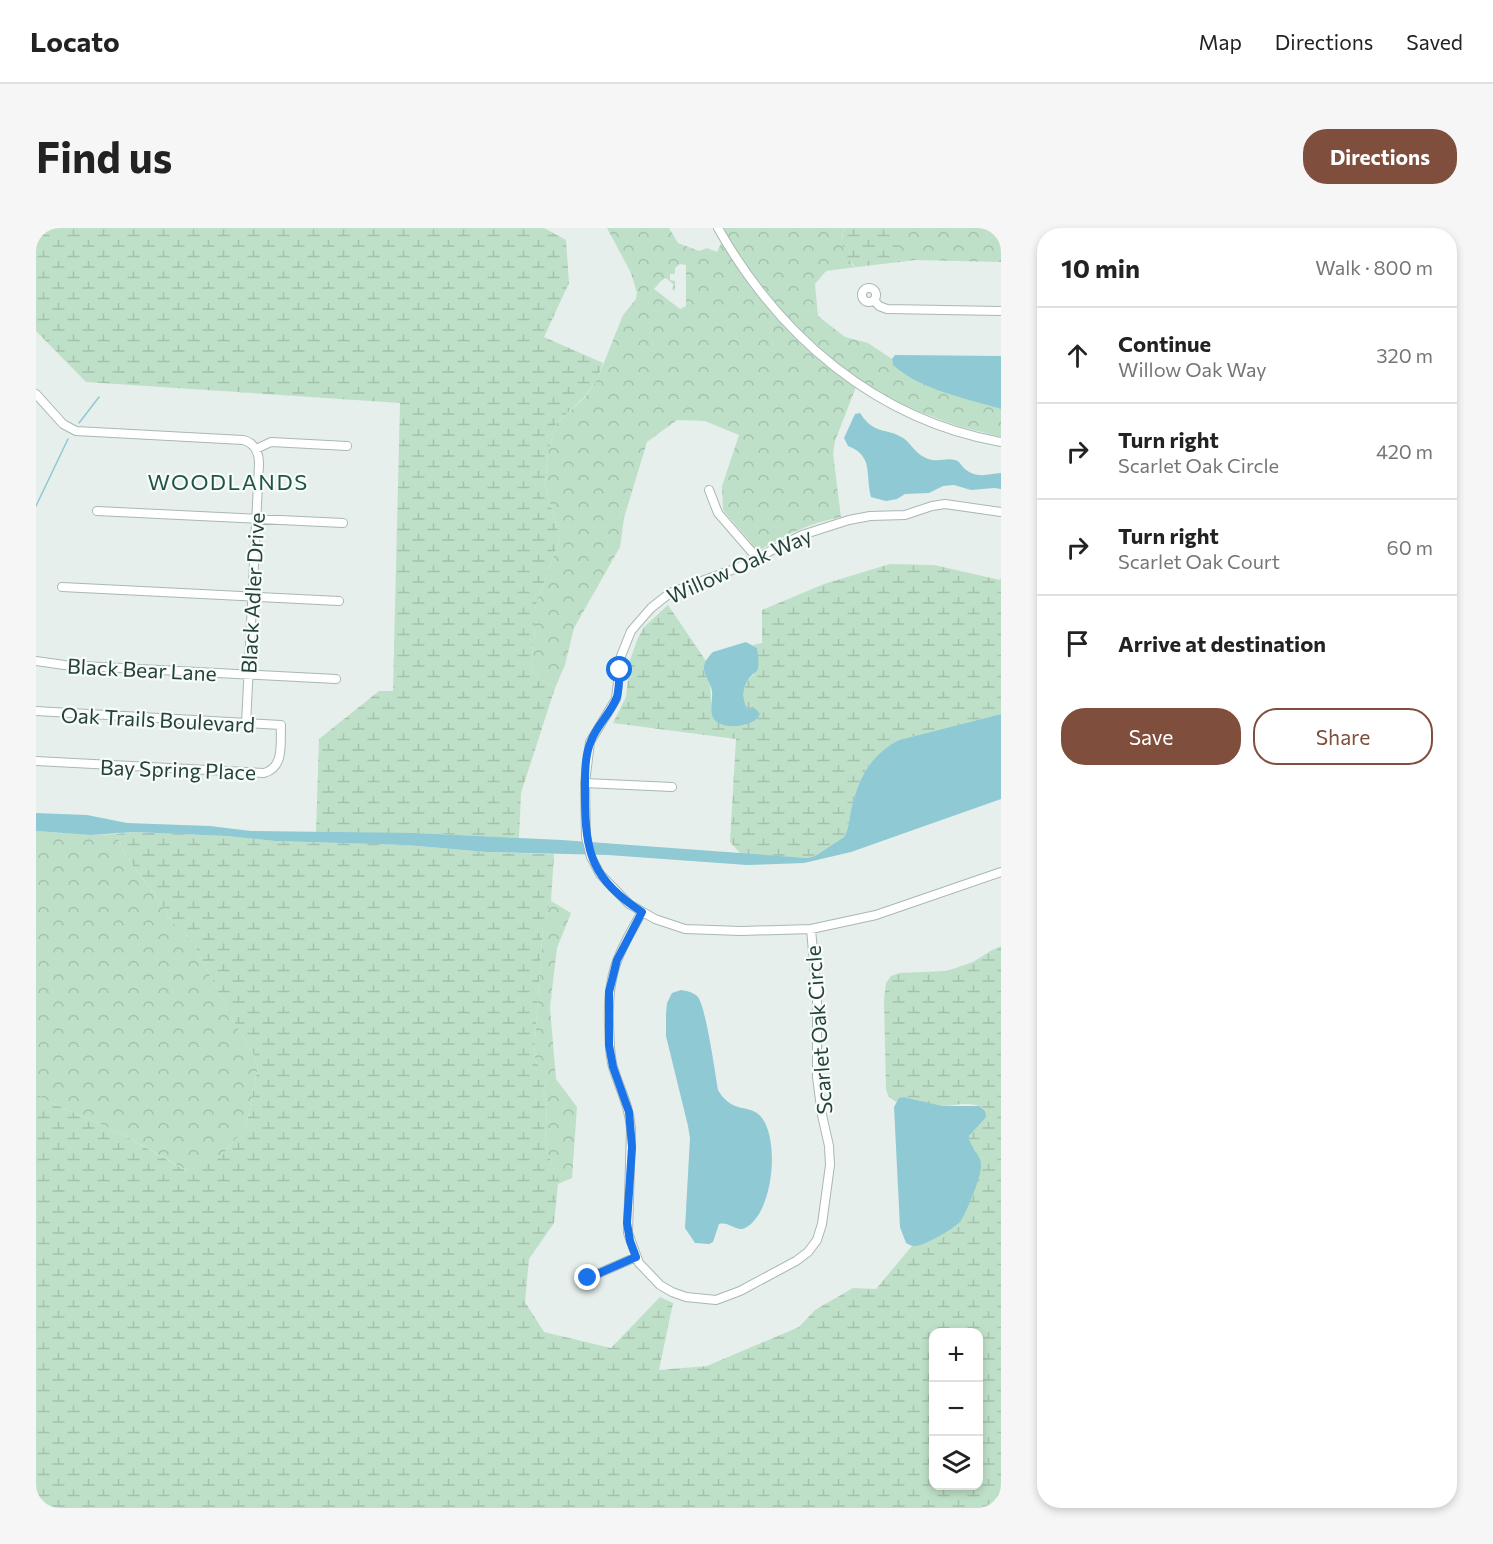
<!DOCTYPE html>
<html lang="en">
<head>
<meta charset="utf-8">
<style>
	:root { --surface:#fff; --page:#f6f6f6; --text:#222; --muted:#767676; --line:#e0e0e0; --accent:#804e3d }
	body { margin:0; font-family:Commissioner,sans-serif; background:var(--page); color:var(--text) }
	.controls { position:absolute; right:18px; bottom:18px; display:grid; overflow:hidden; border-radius:12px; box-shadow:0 3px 9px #0003 }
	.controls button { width:54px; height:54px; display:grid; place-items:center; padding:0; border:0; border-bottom:2px solid var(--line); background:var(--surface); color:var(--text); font:30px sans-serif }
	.stop { position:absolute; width:18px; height:18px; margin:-14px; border:4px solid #1a73e8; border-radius:50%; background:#fff }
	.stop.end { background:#1a73e8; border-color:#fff; box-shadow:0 2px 6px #0008 }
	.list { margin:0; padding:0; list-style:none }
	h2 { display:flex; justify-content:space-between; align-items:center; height:78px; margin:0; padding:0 24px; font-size:26px }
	h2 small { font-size:20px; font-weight:400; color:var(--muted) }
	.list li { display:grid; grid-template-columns:39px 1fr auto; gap:18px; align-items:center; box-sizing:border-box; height:96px; padding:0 24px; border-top:2px solid var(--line) }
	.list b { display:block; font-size:22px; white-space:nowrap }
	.list p { margin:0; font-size:20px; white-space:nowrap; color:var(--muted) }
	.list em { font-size:20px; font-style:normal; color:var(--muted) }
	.actions { display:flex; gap:12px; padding:18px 24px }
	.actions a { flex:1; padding:14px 0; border:2px solid var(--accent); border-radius:24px; text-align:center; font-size:21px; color:var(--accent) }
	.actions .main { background:var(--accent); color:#fff }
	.icon { flex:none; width:33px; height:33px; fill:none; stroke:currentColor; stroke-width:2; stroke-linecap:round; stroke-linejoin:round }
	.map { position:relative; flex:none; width:965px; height:1280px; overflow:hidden; border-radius:24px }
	header { display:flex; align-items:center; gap:36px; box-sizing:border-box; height:84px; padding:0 30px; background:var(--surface); border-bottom:2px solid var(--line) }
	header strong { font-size:28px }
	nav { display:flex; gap:33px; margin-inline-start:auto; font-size:21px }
	.intro { display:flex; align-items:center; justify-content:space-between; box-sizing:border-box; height:144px; padding:0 36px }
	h1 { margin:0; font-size:42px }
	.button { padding:15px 27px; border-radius:24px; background:var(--accent); color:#fff; font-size:21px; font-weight:700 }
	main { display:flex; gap:36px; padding:0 36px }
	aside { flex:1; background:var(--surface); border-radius:24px; box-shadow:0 3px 9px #0003 }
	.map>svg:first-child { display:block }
	.forest { fill:url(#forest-crowns); fill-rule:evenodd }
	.wetland { fill:url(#wetland-marsh); fill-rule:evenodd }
	.water { fill:#8ec9d4 }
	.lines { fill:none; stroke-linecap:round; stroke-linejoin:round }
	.stream { stroke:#8ec9d4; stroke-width:1.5 }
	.minor-casing { stroke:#a8b8b2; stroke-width:10 }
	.minor { stroke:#fff; stroke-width:8 }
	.route { stroke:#1a73e8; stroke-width:8 }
	.labels { text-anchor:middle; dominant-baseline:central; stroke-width:4.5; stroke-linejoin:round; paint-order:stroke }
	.street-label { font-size:21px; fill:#24423a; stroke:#f7fbf9 }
	.neighbourhood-label { font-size:22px; letter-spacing:1.5px; fill:#1f5548; stroke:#f7fbf9 }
</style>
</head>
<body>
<header>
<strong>Locato</strong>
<nav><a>Map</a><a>Directions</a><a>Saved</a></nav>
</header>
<div class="intro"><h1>Find us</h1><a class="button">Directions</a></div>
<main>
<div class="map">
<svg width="965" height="1280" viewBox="0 0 965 1280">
	<defs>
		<pattern id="forest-crowns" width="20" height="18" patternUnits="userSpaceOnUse" patternTransform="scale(1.5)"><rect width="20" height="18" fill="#bfe0c8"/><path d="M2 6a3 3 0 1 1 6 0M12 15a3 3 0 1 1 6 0" fill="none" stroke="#a4c1ad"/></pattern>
		<pattern id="wetland-marsh" width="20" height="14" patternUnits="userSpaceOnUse" patternTransform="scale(1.5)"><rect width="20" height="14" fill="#bfe0c8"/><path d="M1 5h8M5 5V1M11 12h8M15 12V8" fill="none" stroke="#a4c1ad"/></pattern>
	</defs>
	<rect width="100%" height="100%" fill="#e6efeb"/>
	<path class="forest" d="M 571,0 L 633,0 L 642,15 L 663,23 L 671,20 L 681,24 L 686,13 C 696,28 705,45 716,60 C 744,98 781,135 820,159 L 799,213 L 797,226 L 805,289 C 774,295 749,307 722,323 L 687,282 L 686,258 L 703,207 L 669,193 L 641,192 L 611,214 L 588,290 L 584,319 L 538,400 L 529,437 L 519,460 L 495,444 L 499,400 L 499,380 L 524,310 L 509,257 L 512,225 L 520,196 L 549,169 L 561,152 L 587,87 L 600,71 L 601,65 L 595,45 ZM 644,36 L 650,37 L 650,78 L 644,81 L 618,61 L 625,53 L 630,50 L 638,57 L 636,61 L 639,63 L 639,53 L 634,52 L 634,46 L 639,46 L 639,40 Z
		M 686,0 L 808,0 L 806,8 L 816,37 L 820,39 L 790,43 L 779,56 L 782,88 L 809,109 L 832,115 L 856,131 L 857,137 L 907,163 L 965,181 L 965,209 L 922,198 L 881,183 L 836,161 L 815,148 L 775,115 L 720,55 Z
		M 842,0 L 965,0 L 965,34 L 879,32 L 864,34 C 865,22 853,5 842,0 Z
		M 0,603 L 55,607 L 80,606 L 90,628 L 129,680 L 132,689 L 156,713 L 196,790 L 217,825 L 222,839 L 210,899 L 187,926 L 152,943 L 82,904 L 18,876 L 0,866 Z
		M 515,673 L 535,685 L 521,720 L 514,779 L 520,851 L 541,879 L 536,950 L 522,956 L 509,916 L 511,879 L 507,860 L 511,852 L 501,836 L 498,826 L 507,699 Z"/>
	<path class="wetland" d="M 0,0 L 508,0 L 530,12 L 533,55 L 508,109 L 567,135 L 561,152 L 549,168 L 520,196 L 512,225 L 509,257 L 524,310 L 499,380 L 499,400 L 495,444 L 519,460 L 485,565 L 483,610 L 379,605 L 280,605 L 283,511 L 343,463 L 357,463 L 364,175 L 50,154 L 0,103 Z
		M 808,0 C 818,0 832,0 842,0 C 858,3 866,20 864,34 L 820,39 C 807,29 804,15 808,0 Z
		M 854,336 L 898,337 L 964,352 L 965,350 L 965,486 L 863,512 C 834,527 822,551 815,582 C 813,592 813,601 808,609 L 779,628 L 771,630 L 705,626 L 694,614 L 700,511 L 577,495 L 590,469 L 594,432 L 602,410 L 608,399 L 632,377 L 670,433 L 669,446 L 674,455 L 676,483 L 680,493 L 686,497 L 722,482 L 711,480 L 708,472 L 708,462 L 711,453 L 720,444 L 722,438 L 721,420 L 717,417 L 726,415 L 726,382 L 788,356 Z
		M 98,604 L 190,608 L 239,613 L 370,617 L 451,624 L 518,626 L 515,673 L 507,699 L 498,826 L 501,836 L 510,845 L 511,852 L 507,860 L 511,879 L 509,916 L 522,956 L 518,995 L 493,1031 L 489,1074 L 508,1104 L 575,1120 L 624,1069 L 637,1075 L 623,1142 L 671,1138 L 763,1099 L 779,1082 L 817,1060 L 840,1061 L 876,1018 L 880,1018 L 940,923 L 934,916 L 933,908 L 944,895 L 948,881 C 935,872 920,878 905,878 C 892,877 880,870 868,869 L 860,874 L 853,869 L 850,862 L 848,771 L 850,755 L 855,748 L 863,745 L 911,743 L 937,734 L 956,722 L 965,718 L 965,1280 L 0,1280 L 0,866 L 18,876 L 82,904 L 151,943 L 187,926 L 210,899 L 222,839 L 217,825 L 196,790 L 156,713 L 132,689 L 129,680 L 90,628 L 80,606 ZM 898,1104 L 942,1104 L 942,1258 L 898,1258 Z"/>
	<path class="water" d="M 859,127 L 965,128 L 965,181 C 929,170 885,162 857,137 L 856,131 Z
		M 824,185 C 839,208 850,199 867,210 C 875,215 879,225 888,229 C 899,236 910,229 919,232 C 925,234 925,238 929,241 C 941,251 952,246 965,245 L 965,261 L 958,260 L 935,262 L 918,257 L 907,258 L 893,265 L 869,266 L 861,271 L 850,273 L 835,269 C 829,246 838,228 812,218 L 808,210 L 819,186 Z
		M 710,414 L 721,420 C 722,425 723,435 722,440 C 721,445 719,444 716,447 C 707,456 705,469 711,480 L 720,481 L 724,486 C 719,499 686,503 678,491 C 673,485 677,471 676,463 C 675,455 668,448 668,440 C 668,434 673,428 677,424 Z
		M 965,486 L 965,571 L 815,624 L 768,635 L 711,637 L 572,627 L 451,624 L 370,617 L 239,613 L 190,608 L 98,604 L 55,607 L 0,603 L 0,585 L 51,587 L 91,595 L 174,598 L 215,603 L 379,605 L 526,612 L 771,630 L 779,628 L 808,609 C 813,601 813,592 815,582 C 822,551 834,527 863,512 Z
		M 645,762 C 651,763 657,764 662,769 C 670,780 679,844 682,862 C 697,888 714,874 726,890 C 744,914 737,986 709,1000 C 700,1004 693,993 683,996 L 677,1014 L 673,1016 L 659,1015 L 649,1000 L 654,910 L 652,898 L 630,808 L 630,786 L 631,775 L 636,765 Z
		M 868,869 L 906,878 L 943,878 C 948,881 950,883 950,889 L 933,908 C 933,919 945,926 945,937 C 946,947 930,986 924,994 C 917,1001 888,1018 879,1018 C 875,1018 874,1017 870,1015 L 864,999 L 858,879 L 863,870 Z"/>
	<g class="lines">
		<path class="stream" d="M 43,195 L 63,169
			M 0,278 L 32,211"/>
		<defs>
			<path id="minor" d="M 682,0 C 743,108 840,192 965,214
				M826 67a7 7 0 1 1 14 0a7 7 0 1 1-14 0Z
				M 838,72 L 843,78 L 851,81 L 965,83
				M 0,166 L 27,196 L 40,203 L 207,212 C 219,215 223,224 223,236 L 210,496
				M 220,221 L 235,214 L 311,218
				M 673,262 L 682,285 L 721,330
				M 61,283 L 307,295
				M 965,284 L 909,276 L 896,278 L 869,287 L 834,288 L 813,292 L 766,307 L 701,340 L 634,365 L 615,380 L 595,403 L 585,428 L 580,471 L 554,514 L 549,555 L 550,609 L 555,629 L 564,646 L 593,676 L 619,691 L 649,701 L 705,703 L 775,701 L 840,687 L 965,644
				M 26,359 L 303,373
				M 0,433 L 28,437 L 300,451
				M 0,483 L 245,497 C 244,515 249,539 228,545 L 0,533
				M 549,555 L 636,559
				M 606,684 C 581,728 571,746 573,797 C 574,811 573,825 577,839 C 584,862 593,876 595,901 L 592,1005 L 603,1035 L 624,1057 L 636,1064 L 650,1069 L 680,1072 L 704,1063 L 760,1033 L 772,1024 L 781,1012 L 786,996 L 794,937 L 793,918 L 786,887 L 781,849 L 781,769 L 775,701
				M 552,1050 L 600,1029"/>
		</defs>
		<use href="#minor" class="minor-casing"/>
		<use href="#minor" class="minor"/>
	</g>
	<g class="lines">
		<path class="route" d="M 552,1050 L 600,1029 L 594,1013 L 591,995 L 596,919 L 593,884 L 577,839 L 573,817 L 573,764 L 581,732 L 606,684 C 556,652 549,625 549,568 C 549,551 548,529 555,513 C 561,497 575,485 581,469 C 583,461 583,451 584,442"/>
	</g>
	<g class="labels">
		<g class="street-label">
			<text transform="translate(703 337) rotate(-24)">Willow Oak Way</text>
			<text transform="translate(216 365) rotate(-87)">Black Adler Drive</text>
			<text transform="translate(106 441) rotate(3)">Black Bear Lane</text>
			<text transform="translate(122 491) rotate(3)">Oak Trails Boulevard</text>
			<text transform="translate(142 541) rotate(2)">Bay Spring Place</text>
			<text transform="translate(782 802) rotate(-94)">Scarlet Oak Circle</text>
		</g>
		<g class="neighbourhood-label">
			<text x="192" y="253">WOODLANDS</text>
		</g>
	</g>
</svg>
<div class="controls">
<button>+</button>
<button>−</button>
<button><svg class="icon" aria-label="layers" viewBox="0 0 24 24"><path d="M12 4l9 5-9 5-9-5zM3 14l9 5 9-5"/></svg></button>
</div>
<div class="stop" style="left:584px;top:442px"></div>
<div class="stop end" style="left:552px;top:1050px"></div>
</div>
<aside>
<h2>10 min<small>Walk · 800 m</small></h2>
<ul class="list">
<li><svg class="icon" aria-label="ahead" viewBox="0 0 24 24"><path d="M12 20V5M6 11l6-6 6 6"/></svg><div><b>Continue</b><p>Willow Oak Way</p></div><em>320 m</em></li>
<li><svg class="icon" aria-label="right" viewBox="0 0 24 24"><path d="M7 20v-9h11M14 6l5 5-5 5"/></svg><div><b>Turn right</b><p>Scarlet Oak Circle</p></div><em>420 m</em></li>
<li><svg class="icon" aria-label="right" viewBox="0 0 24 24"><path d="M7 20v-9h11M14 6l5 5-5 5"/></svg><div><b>Turn right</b><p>Scarlet Oak Court</p></div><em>60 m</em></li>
<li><svg class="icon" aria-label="arrive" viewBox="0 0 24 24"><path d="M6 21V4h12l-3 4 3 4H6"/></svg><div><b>Arrive at destination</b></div></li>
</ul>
<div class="actions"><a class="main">Save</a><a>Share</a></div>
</aside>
</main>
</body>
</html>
